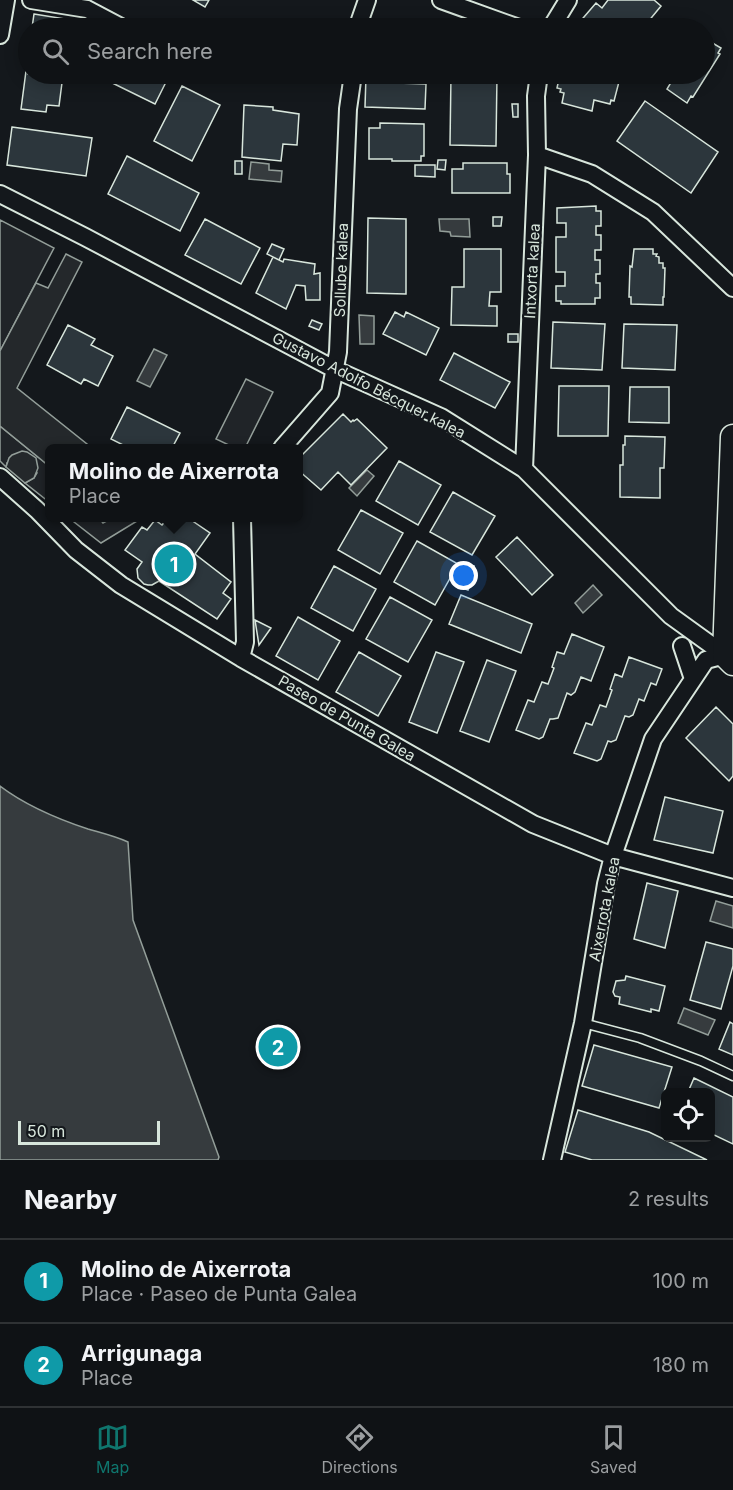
<!DOCTYPE html>
<html lang="en">
<head>
<meta charset="utf-8">
<style>
	:root { --surface:#0f1215; --page:#1d2022; --text:#f1f3f6; --muted:#9b9ea0; --line:#2f3234; --accent:#0f766e }
	body { margin:0; font-family:Inter,sans-serif; background:var(--page); color:var(--text) }
	.controls { position:absolute; right:18px; bottom:18px; display:grid; overflow:hidden; border-radius:9px; box-shadow:0 3px 15px #0003 }
	.controls button { width:54px; height:54px; display:grid; place-items:center; padding:0; border:0; border-bottom:2px solid var(--line); background:var(--surface); color:var(--text); font:30px sans-serif }
	.scale { position:absolute; left:18px; bottom:15px; width:142px; box-sizing:border-box; padding-left:6px; border:3px solid #d8e6dc; border-top:0; font-size:16px; line-height:21px; white-space:nowrap; color:#d8e6dc; -webkit-text-stroke:4px #14181c; paint-order:stroke }
	.you { position:absolute; left:464px; top:576px; width:21px; height:21px; margin:-15px; border:4px solid #fff; border-radius:50%; background:#1a73e8; box-shadow:0 0 0 9px #1a73e833 }
	.badge { display:grid; place-items:center; width:39px; height:39px; border-radius:50%; background:var(--accent); color:#fff; font-size:20px; font-weight:700 }
	.pin { position:absolute; translate:-50% -50%; border:3px solid #fff; box-shadow:0 2px 6px #0006 }
	.popup { position:absolute; left:45px; top:444px; width:258px; height:78px; box-sizing:border-box; display:grid; place-content:center; border-radius:9px; background:var(--surface); filter:drop-shadow(0 2px 4px #0005); font-size:20px; white-space:nowrap; color:var(--muted) }
	.popup b { font-size:22px; color:var(--text) }
	.popup::after { content:''; position:absolute; left:50%; top:100%; margin-left:-12px; border:12px solid transparent; border-top-color:var(--surface) }
	.list { margin:0; padding:0; list-style:none }
	h2 { display:flex; justify-content:space-between; align-items:center; height:78px; margin:0; padding:0 24px; font-size:26px }
	h2 small { font-size:20px; font-weight:400; color:var(--muted) }
	.list li { display:grid; grid-template-columns:39px 1fr auto; gap:18px; align-items:center; box-sizing:border-box; height:84px; padding:0 24px; border-top:2px solid var(--line) }
	.list b { display:block; font-size:22px; white-space:nowrap }
	.list p { margin:0; font-size:20px; white-space:nowrap; color:var(--muted) }
	.list em { font-size:20px; font-style:normal; color:var(--muted) }
	.icon { flex:none; width:33px; height:33px; fill:none; stroke:currentColor; stroke-width:2; stroke-linecap:round; stroke-linejoin:round }
	.map { position:relative; flex:none; width:733px; height:1160px; overflow:hidden }
	.search { position:absolute; background:var(--surface); box-shadow:0 3px 15px #0003; left:18px; right:18px; top:18px; height:66px; display:flex; align-items:center; gap:15px; box-sizing:border-box; padding:0 21px; border-radius:33px; color:var(--muted); font-size:22px }
	.sheet { height:246px; background:var(--surface) }
	nav { display:flex; justify-content:space-around; align-items:center; box-sizing:border-box; height:84px; border-top:2px solid var(--line); background:var(--surface); font-size:16px; color:var(--muted) }
	nav a { display:grid; justify-items:center; gap:3px }
	nav .on { color:var(--accent) }
	.map>svg:first-child { display:block }
	.green { fill:#202428; stroke:#939e99; stroke-width:1.5 }
	.parking { fill:#24282b; stroke:#939e99; stroke-width:1.5 }
	.water { fill:#363b3e; stroke:#939e99; stroke-width:1.5 }
	.building { fill:#2c363c; stroke:#d8e6dc; stroke-width:1.5 }
	.lines { fill:none; stroke-linecap:round; stroke-linejoin:round }
	.lane-casing { stroke:#d8e6dc; stroke-width:11 }
	.street-casing { stroke:#d8e6dc; stroke-width:20 }
	.secondary-casing { stroke:#d8e6dc; stroke-width:27 }
	.lane { stroke:#14181c; stroke-width:8 }
	.street { stroke:#14181c; stroke-width:16 }
	.secondary { stroke:#14181c; stroke-width:24 }
	.labels { text-anchor:middle; dominant-baseline:central; stroke-width:4.5; stroke-linejoin:round; paint-order:stroke }
	.street-label { font-size:15px; fill:#d8e6dc; stroke:#14181c }
</style>
</head>
<body>
<div class="map">
<svg width="733" height="1160" viewBox="0 0 733 1160">
	<rect width="100%" height="100%" fill="#14181c"/>
	<path class="green" d="M 0,220 L 54,248 L 0,351 Z
		M 246,379 L 273,392 L 245,448 L 235,448 L 216,439 Z
		M 0,426 L 49,466 L 49,502 L 25,483 L 34,478 L 37,473 L 7,463 L 6,467 L 0,461 Z
		M 69,518 L 99,518 L 103,523 L 112,518 L 142,518 L 101,543 Z"/>
	<path class="parking" d="M 66,254 L 82,262 L 17,388 L 92,448 L 50,448 L 49,466 L 0,426 L 0,351 L 36,283 L 48,288 Z
		M 22,451 L 27,452 L 36,458 L 38,468 L 34,478 L 25,483 L 6,467 L 9,458 L 12,455 Z"/>
	<path class="water" d="M 251,162 L 269,164 L 269,170 L 282,171 L 281,182 L 249,179 Z
		M 439,219 L 469,219 L 470,237 L 451,236 L 450,232 L 440,231 Z
		M 359,315 L 374,316 L 374,344 L 360,344 Z
		M 154,349 L 167,355 L 150,387 L 137,381 Z
		M 367,470 L 374,476 L 357,496 L 349,488 Z
		M 593,585 L 602,595 L 583,613 L 575,603 Z
		M 0,786 C 25,805 58,819 88,829 C 102,833 115,836 128,842 L 133,920 L 219,1157 L 218,1160 L 0,1160 Z
		M 716,901 L 733,906 L 733,928 L 710,921 Z
		M 684,1008 L 715,1020 L 708,1035 L 678,1023 Z"/>
	<path class="building" d="M 193,0 L 209,0 L 205,7 Z
		M 608,0 L 654,0 L 661,6 L 643,28 L 637,23 L 633,28 L 583,28 L 578,24 L 596,3 L 602,8 Z
		M 34,14 L 72,20 L 70,28 L 32,28 Z
		M 408,19 L 436,28 L 386,28 L 389,21 L 406,27 Z
		M 704,38 L 721,48 L 718,53 L 720,54 L 693,97 L 691,96 L 687,103 L 667,89 L 676,74 L 704,74 Z
		M 26,71 L 28,71 L 28,74 L 63,75 L 59,106 L 47,105 L 46,112 L 21,109 Z
		M 94,74 L 170,74 L 155,104 Z
		M 451,74 L 497,74 L 496,146 L 450,145 Z
		M 560,74 L 621,74 L 614,101 L 611,100 L 610,104 L 594,100 L 592,111 L 562,103 L 564,93 L 560,92 L 561,89 L 557,88 Z
		M 366,76 L 398,77 L 397,83 L 426,84 L 425,109 L 365,107 Z
		M 182,86 L 220,105 L 192,161 L 154,141 Z
		M 645,101 L 718,152 L 691,193 L 617,141 Z
		M 512,104 L 518,104 L 518,117 L 513,117 Z
		M 244,105 L 273,107 L 273,110 L 299,114 L 297,145 L 283,144 L 281,161 L 242,157 Z
		M 380,123 L 424,124 L 424,156 L 421,156 L 421,161 L 392,161 L 392,159 L 369,159 L 369,128 L 380,128 Z
		M 12,127 L 92,138 L 86,176 L 7,165 Z
		M 127,156 L 199,193 L 180,231 L 108,194 Z
		M 438,160 L 446,160 L 445,170 L 437,169 Z
		M 235,161 L 242,161 L 242,174 L 235,174 Z
		M 463,163 L 507,163 L 507,174 L 510,174 L 510,193 L 452,193 L 452,169 L 463,169 Z
		M 415,165 L 435,165 L 435,177 L 415,176 Z
		M 596,206 L 596,211 L 601,211 L 601,226 L 596,226 L 596,235 L 601,235 L 601,250 L 595,250 L 595,260 L 600,260 L 600,274 L 596,274 L 596,283 L 600,283 L 600,298 L 595,298 L 595,304 L 561,304 L 561,301 L 556,301 L 556,286 L 565,286 L 565,272 L 556,272 L 556,237 L 566,237 L 566,223 L 557,223 L 557,208 Z
		M 493,217 L 502,217 L 501,226 L 493,226 Z
		M 368,218 L 406,219 L 406,294 L 367,293 Z
		M 205,219 L 260,248 L 241,284 L 185,255 Z
		M 272,244 L 284,249 L 279,260 L 267,254 Z
		M 464,249 L 501,249 L 501,292 L 490,292 L 489,306 L 497,306 L 497,326 L 451,325 L 452,287 L 464,287 Z
		M 634,249 L 653,249 L 653,254 L 657,254 L 656,256 L 659,257 L 659,263 L 663,263 L 663,268 L 665,268 L 664,297 L 663,297 L 663,305 L 631,304 L 631,297 L 629,297 L 630,266 L 632,267 Z
		M 273,257 L 283,262 L 284,259 L 315,264 L 314,274 L 320,273 L 320,300 L 306,300 L 305,286 L 296,285 L 286,309 L 256,293 Z
		M 395,312 L 404,317 L 406,312 L 439,328 L 426,355 L 383,334 Z
		M 312,320 L 322,324 L 319,330 L 309,326 Z
		M 553,322 L 605,324 L 602,370 L 551,368 Z
		M 624,324 L 677,325 L 675,370 L 622,368 Z
		M 68,325 L 95,339 L 91,345 L 113,356 L 98,386 L 84,379 L 81,384 L 47,365 Z
		M 508,334 L 518,334 L 518,342 L 508,342 Z
		M 454,353 L 510,382 L 495,408 L 440,380 Z
		M 559,386 L 609,386 L 608,436 L 558,436 Z
		M 630,387 L 669,387 L 669,423 L 629,422 Z
		M 127,407 L 180,433 L 172,448 L 129,448 L 111,439 Z
		M 343,414 L 351,422 L 353,420 L 354,421 L 357,419 L 387,448 L 351,485 L 338,472 L 321,490 L 298,470 L 298,459 Z
		M 625,436 L 665,437 L 664,468 L 660,468 L 660,498 L 620,497 L 620,465 L 623,465 L 623,445 L 625,445 Z
		M 399,461 L 441,485 L 418,525 L 376,501 Z
		M 453,492 L 495,516 L 472,555 L 430,532 Z
		M 361,510 L 403,533 L 380,574 L 338,550 Z
		M 168,518 L 188,518 L 210,533 L 195,554 L 231,582 L 223,593 L 231,599 L 217,619 L 159,581 L 152,585 L 148,585 L 144,584 L 138,578 L 137,569 L 142,562 L 125,550 L 142,527 L 147,530 L 155,520 L 162,525 Z
		M 517,537 L 553,575 L 532,595 L 496,557 Z
		M 417,541 L 458,564 L 435,605 L 394,582 Z
		M 334,566 L 376,589 L 353,631 L 311,608 Z
		M 473,566 L 474,566 L 468,590 L 456,586 Z
		M 461,595 L 532,624 L 521,653 L 449,624 Z
		M 390,597 L 432,620 L 408,662 L 366,639 Z
		M 298,617 L 340,641 L 318,680 L 276,656 Z
		M 255,620 L 271,628 L 259,645 Z
		M 572,634 L 604,647 L 591,681 L 581,677 L 575,692 L 571,695 L 567,693 L 558,718 L 553,719 L 550,719 L 543,737 L 539,739 L 516,730 L 528,700 L 534,702 L 542,682 L 548,684 L 554,668 L 552,667 L 557,652 L 564,654 Z
		M 359,652 L 401,676 L 378,716 L 336,692 Z
		M 436,652 L 464,662 L 437,733 L 409,722 Z
		M 629,657 L 662,669 L 656,685 L 651,683 L 644,701 L 639,699 L 633,715 L 629,717 L 625,716 L 616,740 L 611,742 L 608,741 L 601,759 L 597,761 L 574,753 L 586,723 L 592,725 L 600,705 L 606,707 L 612,690 L 610,689 L 615,674 L 622,677 Z
		M 487,660 L 516,671 L 489,742 L 460,731 Z
		M 716,707 L 733,724 L 733,776 L 729,781 L 686,738 Z
		M 665,797 L 723,811 L 713,853 L 654,840 Z
		M 647,883 L 678,891 L 665,948 L 634,939 Z
		M 706,942 L 733,949 L 733,966 L 721,1009 L 690,1000 Z
		M 626,976 L 665,986 L 659,1011 L 651,1009 L 651,1012 L 619,1004 L 620,997 L 615,996 L 613,992 L 616,981 L 625,980 Z
		M 730,1022 L 733,1024 L 733,1055 L 719,1049 Z
		M 594,1045 L 672,1067 L 659,1108 L 582,1086 Z
		M 694,1078 L 733,1097 L 733,1144 L 710,1133 L 710,1092 L 688,1092 Z
		M 578,1110 L 649,1132 L 707,1160 L 592,1160 L 565,1152 Z"/>
	<g class="lines">
		<defs>
			<path id="lane" d="M 583,1023 L 640,1038 L 701,1061 L 733,1076"/>
			<path id="street" d="M 31,0 L 87,9 L 123,28
				M 441,0 L 519,28
				M 359,28 L 360,20 L 367,0
				M 551,28 L 568,0
				M 0,35 L 6,0
				M 537,155 L 592,174 L 653,212 L 733,288
				M 0,194 L 85,237 L 334,369 L 441,417 L 524,469 L 671,616 L 725,655
				M 282,448 L 330,393 L 338,352 L 348,109 L 353,74
				M 524,469 L 537,155 L 536,96 L 539,74
				M 0,477 L 37,510 L 76,550 L 121,585 L 241,658 L 533,824 L 613,856 L 733,888
				M 682,646 L 693,679
				M 241,658 L 245,642 L 242,518
				M 552,1160 L 583,1023 L 606,884 L 613,856 L 653,739 L 706,660 L 725,655"/>
			<path id="secondary" d="M 733,437 L 725,655 L 733,663"/>
		</defs>
		<use href="#lane" class="lane-casing"/>
		<use href="#street" class="street-casing"/>
		<use href="#secondary" class="secondary-casing"/>
		<use href="#lane" class="lane"/>
		<use href="#street" class="street"/>
		<use href="#secondary" class="secondary"/>
	</g>
	<g class="labels">
		<g class="street-label">
			<text transform="translate(341 270) rotate(-88)">Sollube kalea</text>
			<text transform="translate(532 271) rotate(-87)">Intxorta kalea</text>
			<text transform="translate(369 385) rotate(27)">Gustavo Adolfo Bécquer kalea</text>
			<text transform="translate(347 718) rotate(30)">Paseo de Punta Galea</text>
			<text transform="translate(604 909) rotate(-79)">Aixerrota kalea</text>
		</g>
	</g>
</svg>
<div class="controls">
<button><svg class="icon" aria-label="locate" viewBox="0 0 24 24"><circle cx="12" cy="12" r="6"/><path d="M12 2v4M12 18v4M2 12h4M18 12h4"/></svg></button>
</div>
<div class="scale">50 m</div>
<div class="you"></div>
<div class="pin badge" style="left:174px;top:564px;background:#0f9aa8">1</div>
<div class="popup"><b>Molino de Aixerrota</b>Place</div>
<div class="pin badge" style="left:278px;top:1047px;background:#0f9aa8">2</div>
<div class="search"><svg class="icon" aria-label="search" viewBox="0 0 24 24"><circle cx="10" cy="10" r="6"/><path d="M15 15l6 6"/></svg>Search here</div>
</div>
<section class="sheet">
<h2>Nearby<small>2 results</small></h2>
<ul class="list">
<li><span class="badge" style="background:#0f9aa8">1</span><div><b>Molino de Aixerrota</b><p>Place · Paseo de Punta Galea</p></div><em>100 m</em></li>
<li><span class="badge" style="background:#0f9aa8">2</span><div><b>Arrigunaga</b><p>Place</p></div><em>180 m</em></li>
</ul>
</section>
<nav>
<a class="on"><svg class="icon" aria-label="map" viewBox="0 0 24 24"><path d="M3 6l6-2 6 2 6-2v14l-6 2-6-2-6 2zM9 4v14M15 6v14"/></svg>Map</a>
<a><svg class="icon" aria-label="directions" viewBox="0 0 24 24"><path d="M12 3l9 9-9 9-9-9zM9 14v-3h6M13 9l2 2-2 2"/></svg>Directions</a>
<a><svg class="icon" aria-label="saved" viewBox="0 0 24 24"><path d="M7 4h10v16l-5-4-5 4z"/></svg>Saved</a>
</nav>
</body>
</html>
